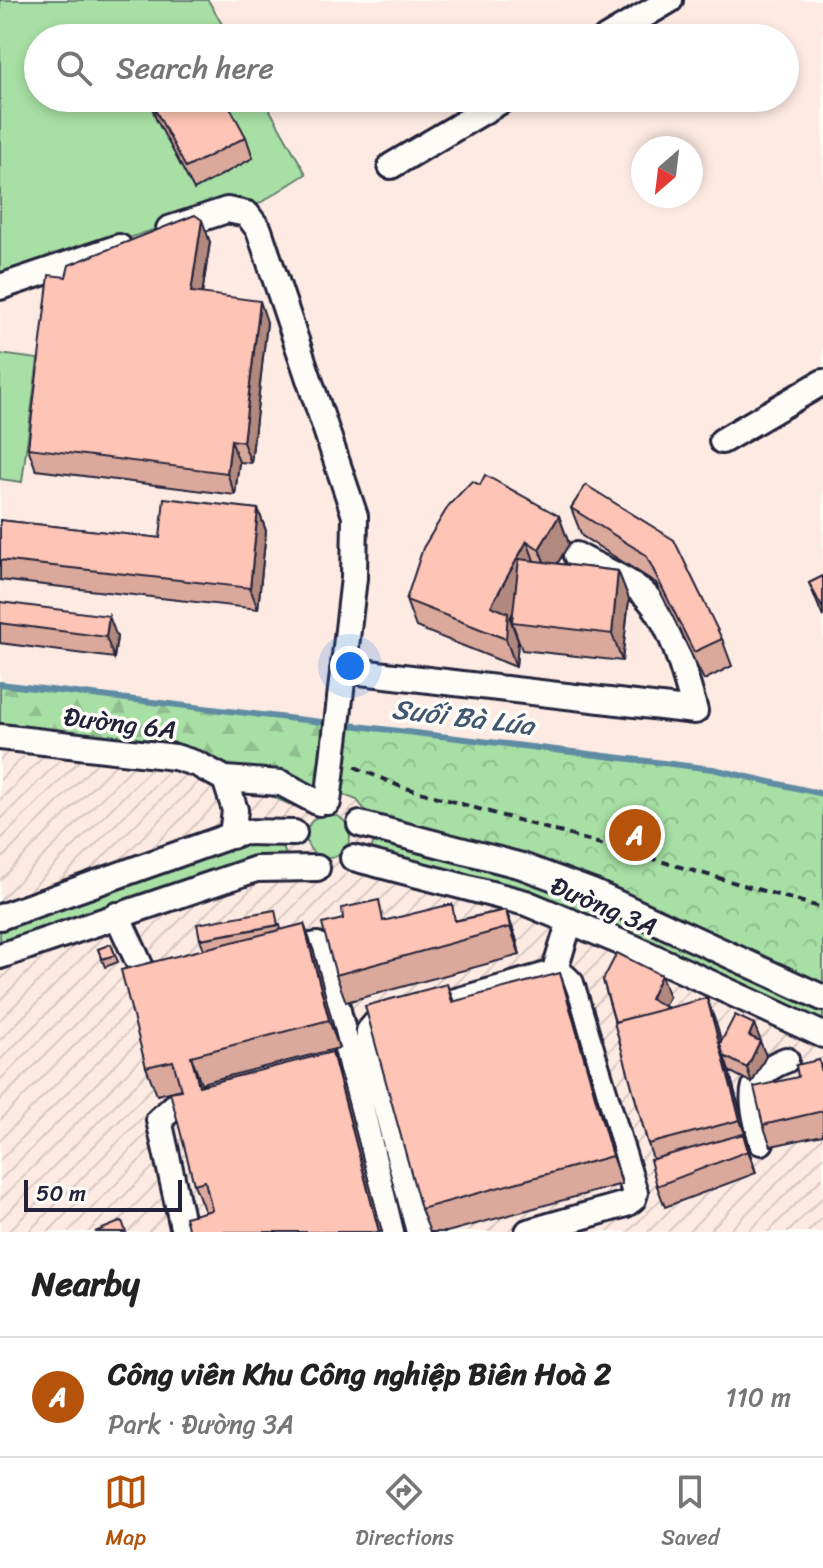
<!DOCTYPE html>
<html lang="en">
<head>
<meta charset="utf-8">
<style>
	:root { --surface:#fff; --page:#f6f6f6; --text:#222; --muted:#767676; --line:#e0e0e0; --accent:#b45309 }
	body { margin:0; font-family:Sriracha,sans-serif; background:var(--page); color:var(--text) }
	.compass { position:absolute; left:631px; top:136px; width:72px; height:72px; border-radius:50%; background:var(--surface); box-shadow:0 4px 12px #0003; rotate:208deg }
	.scale { position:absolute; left:24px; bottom:20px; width:158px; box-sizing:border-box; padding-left:8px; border:4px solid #22223b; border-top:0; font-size:22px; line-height:28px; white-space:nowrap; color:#22223b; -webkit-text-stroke:6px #fdfcf7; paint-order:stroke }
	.you { position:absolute; left:350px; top:666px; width:28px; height:28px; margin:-20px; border:6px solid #fff; border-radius:50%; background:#1a73e8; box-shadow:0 0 0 12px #1a73e833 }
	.badge { display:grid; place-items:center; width:52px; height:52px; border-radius:50%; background:var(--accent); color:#fff; font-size:26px; font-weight:700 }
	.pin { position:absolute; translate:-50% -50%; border:4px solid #fff; box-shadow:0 2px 8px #0006 }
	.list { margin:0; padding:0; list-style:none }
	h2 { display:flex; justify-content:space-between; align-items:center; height:104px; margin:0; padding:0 32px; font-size:34px }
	h2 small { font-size:26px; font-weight:400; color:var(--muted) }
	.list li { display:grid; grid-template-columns:52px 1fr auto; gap:24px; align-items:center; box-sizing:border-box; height:120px; padding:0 32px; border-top:2px solid var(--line) }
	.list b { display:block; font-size:30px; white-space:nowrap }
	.list p { margin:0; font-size:26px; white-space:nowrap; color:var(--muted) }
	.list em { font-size:26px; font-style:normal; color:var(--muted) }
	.icon { flex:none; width:44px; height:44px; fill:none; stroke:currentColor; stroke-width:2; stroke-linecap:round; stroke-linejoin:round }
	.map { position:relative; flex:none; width:823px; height:1232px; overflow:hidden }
	.search { position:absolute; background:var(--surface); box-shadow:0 4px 12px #0003; left:24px; right:24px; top:24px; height:88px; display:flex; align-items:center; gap:20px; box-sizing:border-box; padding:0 28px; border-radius:44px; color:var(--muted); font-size:30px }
	.sheet { height:224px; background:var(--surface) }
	nav { display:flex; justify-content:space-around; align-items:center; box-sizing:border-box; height:112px; border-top:2px solid var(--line); background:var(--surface); font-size:22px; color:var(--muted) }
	nav a { display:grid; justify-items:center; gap:4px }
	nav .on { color:var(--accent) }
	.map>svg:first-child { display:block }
	.built { fill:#fdebe3; fill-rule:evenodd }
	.industrial { fill:url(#industrial-furrows) }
	.grass { fill:#a7dfa4; stroke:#648070; stroke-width:2 }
	.forest { fill:url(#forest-firs); stroke:#648070; stroke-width:2 }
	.park { fill:url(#park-crowns); stroke:#648070; stroke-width:2 }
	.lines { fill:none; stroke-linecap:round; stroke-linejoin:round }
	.stream { stroke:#5f8ca3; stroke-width:6 }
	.minor-casing { stroke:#22223b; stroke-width:30 }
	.path { stroke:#22223b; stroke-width:4; stroke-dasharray:8 6; stroke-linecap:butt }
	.minor { stroke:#fdfcf7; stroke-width:24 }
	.wall { fill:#daa99c; stroke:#22223b; stroke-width:2 }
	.shaded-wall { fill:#b2897f; stroke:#22223b; stroke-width:2 }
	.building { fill:#fec4b5; stroke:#22223b; stroke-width:2 }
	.labels { text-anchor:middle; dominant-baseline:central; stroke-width:7; stroke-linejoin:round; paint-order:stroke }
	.street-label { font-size:26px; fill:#22223b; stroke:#fdfcf7 }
	.water-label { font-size:28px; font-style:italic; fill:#41576f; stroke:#fdfcf7 }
</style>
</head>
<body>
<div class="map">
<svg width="823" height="1232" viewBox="0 0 823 1232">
	<defs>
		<pattern id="industrial-furrows" width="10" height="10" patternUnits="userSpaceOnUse" patternTransform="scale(2)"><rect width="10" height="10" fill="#fdebe3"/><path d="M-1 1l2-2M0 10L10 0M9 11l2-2" fill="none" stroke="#d9c9c4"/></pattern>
		<pattern id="forest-firs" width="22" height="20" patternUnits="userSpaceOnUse" patternTransform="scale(2)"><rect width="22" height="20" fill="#a7dfa4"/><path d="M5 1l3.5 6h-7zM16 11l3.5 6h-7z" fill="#8fbf8e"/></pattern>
		<pattern id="park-crowns" width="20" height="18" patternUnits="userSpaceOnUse" patternTransform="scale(2)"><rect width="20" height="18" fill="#a7dfa4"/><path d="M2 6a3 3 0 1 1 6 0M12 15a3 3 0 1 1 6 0" fill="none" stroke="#8fbf8e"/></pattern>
	</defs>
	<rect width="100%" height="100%" fill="#fdfcf7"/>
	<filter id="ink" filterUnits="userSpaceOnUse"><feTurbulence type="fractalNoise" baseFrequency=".0125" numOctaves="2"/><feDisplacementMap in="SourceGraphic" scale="16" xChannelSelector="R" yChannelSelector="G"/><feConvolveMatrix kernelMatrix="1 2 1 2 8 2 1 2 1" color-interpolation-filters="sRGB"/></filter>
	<g filter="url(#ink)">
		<path class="built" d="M 208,0 L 823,0 L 823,794 L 713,769 L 342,724 L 361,538 L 249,210 L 306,174 L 263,98 L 785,98 L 785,38 L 230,38 ZM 643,148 L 691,148 L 691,196 L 643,196 Z
			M 227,214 L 244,218 L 350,517 L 333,723 L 0,684 L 0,292 Z"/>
		<path class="industrial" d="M 0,684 L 345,794 L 357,800 L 368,814 L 527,855 L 601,883 L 823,985 L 823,1232 L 0,1232 Z"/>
		<path class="grass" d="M 0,0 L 208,0 L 230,38 L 38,38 L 38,98 L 263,98 L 306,174 L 249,210 L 226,205 L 0,282 Z
			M 0,354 L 38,359 L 22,482 L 0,479 Z
			M306 836a22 22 0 1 1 44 0a22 22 0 1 1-44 0Z
			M 374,840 L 518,878 L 588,904 L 823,1012 L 823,1022 L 637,936 L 530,892 L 371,850 Z
			M 244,844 L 282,845 L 287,857 L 253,857 L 0,943 L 0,930 Z"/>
		<path class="forest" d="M 0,684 L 333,723 L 325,790 L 298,800 L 293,806 L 249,786 L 0,729 Z"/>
		<path class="park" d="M 342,724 L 713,769 L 823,794 L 823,985 L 601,883 L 527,855 L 368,814 L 357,800 L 334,791 Z"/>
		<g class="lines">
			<path class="stream" d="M 0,684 L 330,723
				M 341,724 L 713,769 L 823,794"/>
			<defs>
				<path id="minor" d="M 606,38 L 670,0
					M 391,166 L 506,98
					M 169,229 L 227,210 L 247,214 L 259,230 L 355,516 L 354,578 L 328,802
					M 0,287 L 119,247
					M 722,441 L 823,382
					M 343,670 L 695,711 C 684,673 670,612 637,588 C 619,575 595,566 576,555
					M 0,737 L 175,757 L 197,764 L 225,779 L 281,783 L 319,803
					M 225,779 L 235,810 L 232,836
					M 360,824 L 522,866 L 592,892 L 823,998
					M 353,858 L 526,903 L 632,947 L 823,1035
					M 117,915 L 144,974 L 152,980 L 162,982
					M 0,917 L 241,832 L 294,833
					M 279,952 L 317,945 L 324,952 L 391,1232
					M 0,956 L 256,869 L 317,868
					M 554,973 L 570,921
					M 761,1142 C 754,1104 740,1077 786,1060
					M 184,1232 L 159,1120 L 175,1106 L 204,1098
					M 419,1232 L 369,1043 L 369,1031 L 375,1024 L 554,973 L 565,977 L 571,983 L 635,1193 L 633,1199 L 626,1204 L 528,1232"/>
			</defs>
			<use href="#minor" class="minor-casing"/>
			<path class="path" d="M 355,767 L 399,786 L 823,908"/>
			<use href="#minor" class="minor"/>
		</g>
		<path class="wall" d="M 149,98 L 246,137 L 253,158 L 194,190 L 156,119 Z
			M 210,242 L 202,294 L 267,322 L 251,463 L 239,462 L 235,495 L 36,470 L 28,448 L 66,277 Z
			M 480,485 L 559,516 L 569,544 L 557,564 L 618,571 L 629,599 L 622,661 L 522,650 L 512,622 L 513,612 L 510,618 L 518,641 L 516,667 L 416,627 L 406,600 Z
			M 586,485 L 722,639 L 732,666 L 704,680 L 656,583 L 582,536 L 571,508 Z
			M 258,509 L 266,531 L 258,609 L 0,580 L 0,520 L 160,538 Z
			M 823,576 L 823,617 L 809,583 Z
			M 0,602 L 117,637 L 114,658 L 0,643 Z
			M 506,910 L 516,938 L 520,955 L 346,1002 L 336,975 L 386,920 L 458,920 Z
			M 304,924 L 314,952 L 339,1048 L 201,1083 L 201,1086 L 342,1080 L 382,1232 L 189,1232 L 205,1212 L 194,1184 L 181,1089 L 157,1095 L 146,1067 L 204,949 L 200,939 L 280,925 L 281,930 Z
			M 111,944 L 118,962 L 105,967 L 98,949 Z
			M 603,980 L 669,997 L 664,1006 L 717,1026 L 721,1042 L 760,1039 L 759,1041 L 766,1056 L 752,1083 L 729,1071 L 750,1148 L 748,1148 L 756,1173 L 665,1207 L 657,1186 L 653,1159 L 648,1144 Z
			M 447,984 L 454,1002 L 570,1001 L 622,1184 L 447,1232 L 430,1232 L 421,1209 Z
			M 819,1060 L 823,1070 L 823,1135 L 771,1146 L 763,1125 L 798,1077 Z"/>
		<path class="shaded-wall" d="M 202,220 L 210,242 L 199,314 L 191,292 Z
			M 260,301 L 267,322 L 251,463 L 243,442 Z
			M 231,440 L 239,462 L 235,495 L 227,473 Z
			M 258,509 L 266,531 L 258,609 L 250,588 Z
			M 559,516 L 569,544 L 550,576 L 539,549 Z
			M 527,541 L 537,569 L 510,618 L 518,641 L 516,667 L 506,639 L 491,606 Z
			M 618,571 L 629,599 L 622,661 L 612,634 Z
			M 109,616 L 117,637 L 114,658 L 106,637 Z
			M 506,910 L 516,938 L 520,955 L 510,927 Z
			M 304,924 L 314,952 L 339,1048 L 329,1020 Z
			M 560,973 L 570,1001 L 622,1184 L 612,1156 Z
			M 661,975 L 669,997 L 659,1017 L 650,999 Z
			M 707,998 L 717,1026 L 726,1057 L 724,1056 L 729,1071 L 750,1148 L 740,1120 Z
			M 754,1024 L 760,1039 L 754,1050 L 749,1036 Z
			M 760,1041 L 766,1056 L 752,1083 L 747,1068 Z
			M 332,1052 L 342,1080 L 382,1232 L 379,1232 Z
			M 191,1056 L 201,1083 L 209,1114 L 199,1086 Z
			M 743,1134 L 751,1156 L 756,1173 L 748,1151 Z"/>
		<path class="building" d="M 149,98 L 225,98 L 246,137 L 186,168 Z
			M 195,215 L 202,220 L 191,292 L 260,301 L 243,442 L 231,440 L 227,473 L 28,448 L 49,275 L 66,277 L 69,265 Z
			M 485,475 L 559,516 L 539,549 L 527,541 L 491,606 L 508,613 L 506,639 L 406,600 L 423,548 L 449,505 L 472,481 L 480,485 Z
			M 586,485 L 674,540 L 722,639 L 694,652 L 646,555 L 571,508 Z
			M 164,498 L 258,509 L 250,588 L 0,560 L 0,520 L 160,538 Z
			M 519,559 L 618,571 L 612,634 L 512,622 Z
			M 823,576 L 823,609 L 809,583 Z
			M 0,602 L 109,616 L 106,637 L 0,623 Z
			M 379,900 L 383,921 L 452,904 L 455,921 L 506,910 L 510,927 L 336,975 L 322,924 L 343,919 L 342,908 Z
			M 275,910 L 278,925 L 200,939 L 197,924 Z
			M 304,924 L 329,1020 L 191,1056 L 199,1086 L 332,1052 L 379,1232 L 189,1232 L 185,1217 L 212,1210 L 205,1181 L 194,1184 L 170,1092 L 181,1090 L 173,1061 L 146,1067 L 121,970 Z
			M 111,944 L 115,955 L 102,959 L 98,949 Z
			M 617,953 L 661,975 L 650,999 L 668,1008 L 615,1022 L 603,980 Z
			M 560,973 L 612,1156 L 421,1209 L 365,1006 L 447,984 L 452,1002 Z
			M 707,998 L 740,1120 L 648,1144 L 614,1022 Z
			M 735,1015 L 754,1024 L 749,1036 L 760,1041 L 747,1068 L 724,1056 L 720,1044 Z
			M 819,1060 L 823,1077 L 823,1111 L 763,1125 L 754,1087 L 798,1077 L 796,1065 Z
			M 743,1134 L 748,1151 L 657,1186 L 650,1160 Z
			M 122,1221 L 126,1232 L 95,1232 Z"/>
	</g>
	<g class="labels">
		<g class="street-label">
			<text transform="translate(120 723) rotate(7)">Đường 6A</text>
			<text transform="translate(604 906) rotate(23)">Đường 3A</text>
		</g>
		<g class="water-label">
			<text transform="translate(463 717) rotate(7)">Suối Bà Lúa</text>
		</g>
	</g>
</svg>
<svg class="compass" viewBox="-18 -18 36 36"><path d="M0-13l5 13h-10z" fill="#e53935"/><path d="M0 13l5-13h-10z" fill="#767676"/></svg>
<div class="scale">50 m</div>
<div class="you"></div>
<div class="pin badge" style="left:635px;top:835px">A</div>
<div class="search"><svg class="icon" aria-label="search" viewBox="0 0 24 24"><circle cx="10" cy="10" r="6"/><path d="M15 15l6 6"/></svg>Search here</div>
</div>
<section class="sheet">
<h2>Nearby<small></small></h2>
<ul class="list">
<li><span class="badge">A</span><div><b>Công viên Khu Công nghiệp Biên Hoà 2</b><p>Park · Đường 3A</p></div><em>110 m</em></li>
</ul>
</section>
<nav>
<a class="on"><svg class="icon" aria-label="map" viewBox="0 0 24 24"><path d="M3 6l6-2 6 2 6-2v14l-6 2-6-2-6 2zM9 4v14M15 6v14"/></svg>Map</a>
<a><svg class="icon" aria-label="directions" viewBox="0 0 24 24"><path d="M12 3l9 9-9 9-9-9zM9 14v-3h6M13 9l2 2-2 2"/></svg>Directions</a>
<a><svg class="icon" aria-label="saved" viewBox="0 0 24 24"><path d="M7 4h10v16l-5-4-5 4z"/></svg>Saved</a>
</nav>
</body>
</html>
